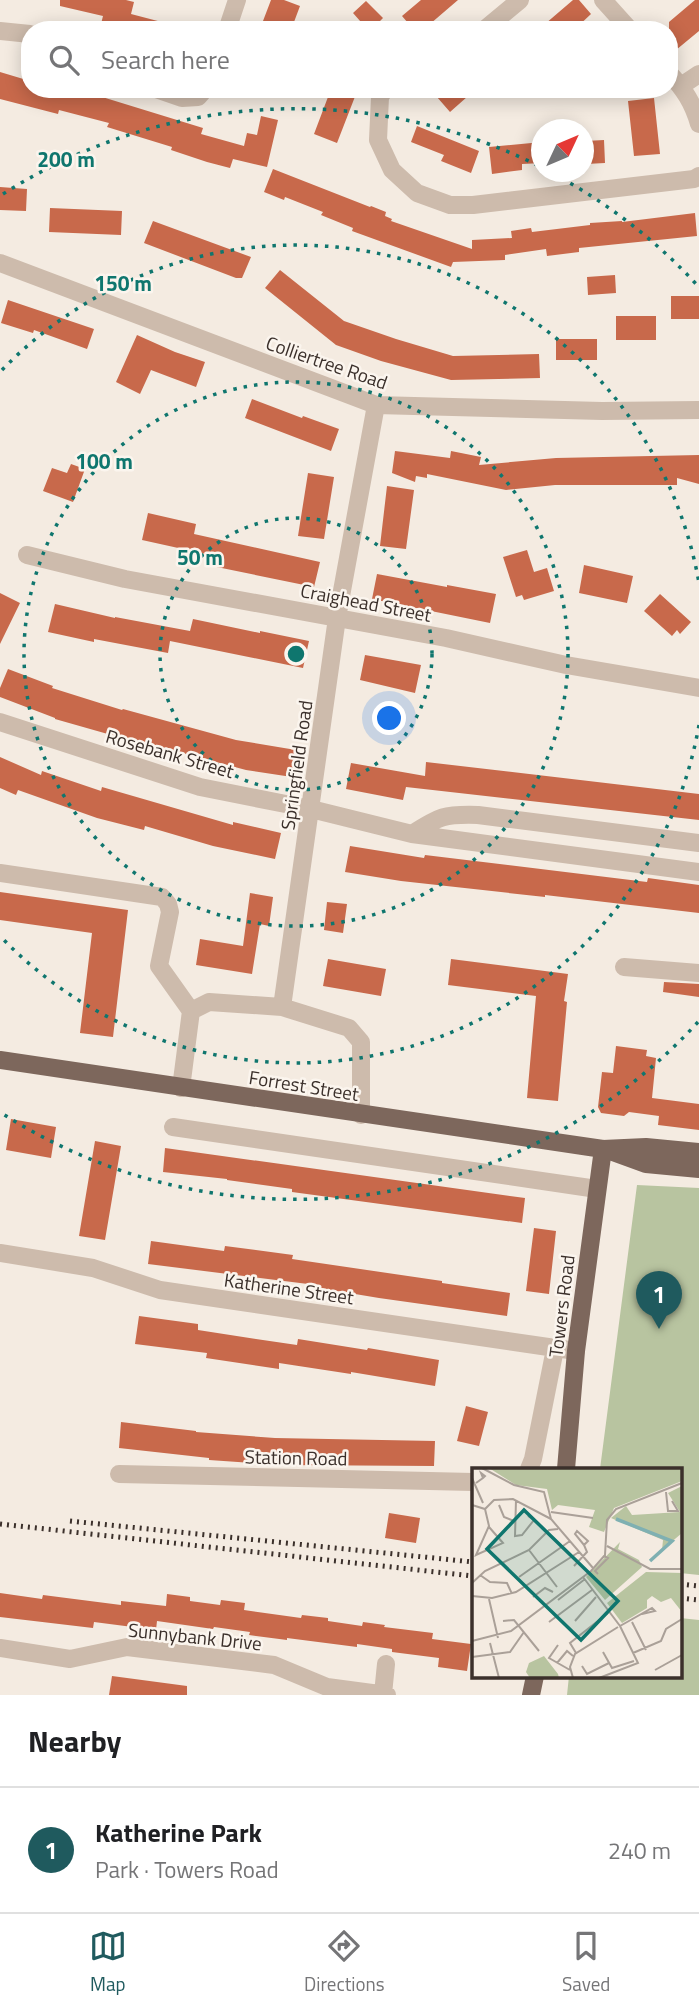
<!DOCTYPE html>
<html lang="en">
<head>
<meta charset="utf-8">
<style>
	:root { --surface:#fff; --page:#f2f2f2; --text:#202124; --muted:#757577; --line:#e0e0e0; --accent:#1f5a5e }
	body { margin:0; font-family:"Titillium Web",sans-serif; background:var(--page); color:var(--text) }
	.compass { position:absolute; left:531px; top:119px; width:63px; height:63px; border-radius:50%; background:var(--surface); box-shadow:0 4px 18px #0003; rotate:46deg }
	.you { position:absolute; left:390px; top:719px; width:24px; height:24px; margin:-18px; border:5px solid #fff; border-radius:50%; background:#1a73e8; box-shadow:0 0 0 10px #1a73e833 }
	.badge { display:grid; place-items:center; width:46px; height:46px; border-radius:50%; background:var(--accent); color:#fff; font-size:23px; font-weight:700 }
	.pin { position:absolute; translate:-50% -58px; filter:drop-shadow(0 2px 4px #0008) }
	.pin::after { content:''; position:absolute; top:37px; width:24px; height:21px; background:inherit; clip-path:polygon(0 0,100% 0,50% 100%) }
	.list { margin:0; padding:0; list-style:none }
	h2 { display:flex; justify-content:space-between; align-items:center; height:91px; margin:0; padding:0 28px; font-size:30px }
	h2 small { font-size:23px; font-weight:400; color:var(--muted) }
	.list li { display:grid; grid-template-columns:46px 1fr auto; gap:21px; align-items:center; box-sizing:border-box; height:126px; padding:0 28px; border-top:2px solid var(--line) }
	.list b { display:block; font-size:26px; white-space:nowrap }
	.list p { margin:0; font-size:23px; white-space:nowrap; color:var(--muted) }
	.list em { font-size:23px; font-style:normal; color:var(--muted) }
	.icon { flex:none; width:38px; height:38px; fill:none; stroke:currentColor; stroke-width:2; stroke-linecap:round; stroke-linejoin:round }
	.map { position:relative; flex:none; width:699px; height:1695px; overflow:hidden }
	.search { position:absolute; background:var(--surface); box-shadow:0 4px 18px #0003; left:21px; right:21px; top:21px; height:77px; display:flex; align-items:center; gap:18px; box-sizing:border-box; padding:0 24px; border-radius:28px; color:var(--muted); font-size:26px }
	.sheet { height:217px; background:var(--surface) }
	nav { display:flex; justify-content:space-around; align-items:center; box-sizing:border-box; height:98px; border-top:2px solid var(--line); background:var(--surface); font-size:19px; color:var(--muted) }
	nav a { display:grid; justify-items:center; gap:4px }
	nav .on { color:var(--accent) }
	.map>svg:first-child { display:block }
	.green { fill:#b8c4a0 }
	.building { fill:#c8694b }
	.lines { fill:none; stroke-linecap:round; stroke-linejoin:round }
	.minor { stroke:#cdbbac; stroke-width:18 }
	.major { stroke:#7d675c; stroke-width:18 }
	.rail { stroke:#3b302b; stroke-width:5; stroke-dasharray:2 5; stroke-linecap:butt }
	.ring { fill:none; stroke:#0f766e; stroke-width:3.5; stroke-dasharray:3.5 7 }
	.labels { text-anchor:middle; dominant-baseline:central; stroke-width:5; stroke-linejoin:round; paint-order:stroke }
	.street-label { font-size:19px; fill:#3b302b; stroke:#fbf5ee }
	.inset-river { fill:none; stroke:#7fb0b2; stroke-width:3.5 }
	.inset-road { fill:none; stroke:#aaa098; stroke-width:2 }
	.view { fill:#0f766e; fill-opacity:0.15; stroke:#0f766e; stroke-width:3.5 }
	.inset-edge { fill:none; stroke:#3b302b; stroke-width:3.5 }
	.centre { fill:#0f766e; stroke:#fbf5ee; stroke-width:3.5 }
	.ring-label { font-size:21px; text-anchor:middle; font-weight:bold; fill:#0f766e; stroke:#fbf5ee; stroke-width:5; stroke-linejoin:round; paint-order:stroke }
</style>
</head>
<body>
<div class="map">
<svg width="699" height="1695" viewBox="0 0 699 1695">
	<rect width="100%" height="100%" fill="#f4ebe1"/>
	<path class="green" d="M 637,1185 L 699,1188 L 699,1575 L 680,1573 L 680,1469 L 600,1469 Z
		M 680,1618 L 699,1620 L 699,1695 L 567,1695 L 569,1676 L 680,1676 Z"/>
	<path class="building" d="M 60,0 L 126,0 L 134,2 L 131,14 L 173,25 L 172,30 L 122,30 L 101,24 L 103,16 L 60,6 Z
		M 271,0 L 284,0 L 300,6 L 291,30 L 286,30 L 263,21 Z
		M 421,0 L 458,0 L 423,30 L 414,30 L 402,16 Z
		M 573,0 L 579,0 L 591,14 L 574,30 L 538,30 Z
		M 695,0 L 699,0 L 699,31 L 676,50 L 669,43 L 669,22 Z
		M 366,1 L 383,18 L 371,30 L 368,30 L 353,13 Z
		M 0,72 L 30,81 L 30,89 L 100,89 L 99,96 L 203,128 L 201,134 L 244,146 L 247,133 L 257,135 L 261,116 L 278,120 L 267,167 L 233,159 L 230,168 L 207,162 L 171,150 L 172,147 L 107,127 L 109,123 L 59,110 L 58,114 L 0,99 Z
		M 331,89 L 345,89 L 356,94 L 337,143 L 314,134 Z
		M 430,89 L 476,89 L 450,112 Z
		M 654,98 L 660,154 L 634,156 L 628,101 Z
		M 417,126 L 479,151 L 471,173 L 441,161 L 444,155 L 411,142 Z
		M 604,140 L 605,163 L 586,164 L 585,141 Z
		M 542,142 L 542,163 L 522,164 L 522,170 L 492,174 L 489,147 Z
		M 273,169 L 370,207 L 371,206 L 386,212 L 385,216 L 392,219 L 391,221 L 472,249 L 472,240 L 512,238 L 511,231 L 531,228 L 532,232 L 590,225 L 590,223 L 622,221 L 622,222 L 695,213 L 697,236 L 579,248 L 579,252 L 547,256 L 546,249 L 505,255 L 505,260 L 453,262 L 451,267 L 352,231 L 353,228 L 321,215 L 323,212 L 285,197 L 284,200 L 264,192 Z
		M 0,187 L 27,189 L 26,211 L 0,210 Z
		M 50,208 L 122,211 L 121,235 L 49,232 Z
		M 153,221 L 251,257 L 242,278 L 236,278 L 144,243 Z
		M 280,270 L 344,321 L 396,339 L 453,356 L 539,354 L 540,378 L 451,380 L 381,361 L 336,345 L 265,288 Z
		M 615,275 L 616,293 L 588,295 L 587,277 Z
		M 671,296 L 699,296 L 699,319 L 671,319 Z
		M 8,300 L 94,329 L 87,349 L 34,330 L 33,333 L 1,323 Z
		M 616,316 L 656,316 L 656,340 L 616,340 Z
		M 137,335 L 175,352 L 205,362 L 196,387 L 151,370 L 140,394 L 116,382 Z
		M 556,339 L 597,339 L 597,360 L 556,360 Z
		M 252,399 L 302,418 L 303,416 L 339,429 L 331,451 L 245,418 Z
		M 395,451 L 450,458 L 451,451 L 481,457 L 479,465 L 556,458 L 699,455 L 699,484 L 677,478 L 677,485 L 555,485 L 506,490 L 427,474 L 427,478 L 416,476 L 415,482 L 392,473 Z
		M 71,464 L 85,469 L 73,502 L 43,491 L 52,468 L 67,473 Z
		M 308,473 L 334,477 L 324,539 L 298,536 Z
		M 387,486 L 414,490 L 406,549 L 380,546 Z
		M 148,513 L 196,524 L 194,534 L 320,562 L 314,587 L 207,565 L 210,555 L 142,540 Z
		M 527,550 L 534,572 L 547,568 L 554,591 L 524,600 L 522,595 L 516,597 L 503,557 Z
		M 584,565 L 633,576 L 627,603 L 579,593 Z
		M 377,574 L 447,587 L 447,585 L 496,594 L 490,623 L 372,599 Z
		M 0,593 L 20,603 L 0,644 Z
		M 660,594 L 691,622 L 680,634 L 677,630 L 672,636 L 644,611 Z
		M 55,604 L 115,618 L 115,617 L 190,631 L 193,619 L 260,633 L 260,631 L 309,641 L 303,668 L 170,641 L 168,653 L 94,639 L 94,642 L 48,632 Z
		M 365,655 L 421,665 L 415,693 L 360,680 Z
		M 8,669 L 53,686 L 52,688 L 122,710 L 123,709 L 236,740 L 296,750 L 292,777 L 246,770 L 164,748 L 164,750 L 55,719 L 55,718 L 0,697 L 0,688 Z
		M 0,757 L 41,775 L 42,771 L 101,791 L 102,787 L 233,825 L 233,822 L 281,833 L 275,859 L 213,846 L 145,826 L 144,830 L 97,818 L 18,790 L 16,795 L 0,788 Z
		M 426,762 L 699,794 L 699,820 L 406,787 L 403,800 L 346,789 L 351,763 L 425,776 Z
		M 350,846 L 424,858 L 425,855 L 647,882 L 648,878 L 699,885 L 699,913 L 545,895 L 545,897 L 401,881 L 345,872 Z
		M 0,892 L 128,910 L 113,1037 L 80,1033 L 92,933 L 0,920 Z
		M 250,893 L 273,897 L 269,926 L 260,924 L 252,974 L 196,965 L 200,939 L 243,946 Z
		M 327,902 L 347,904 L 343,933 L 324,930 Z
		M 328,959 L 386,969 L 381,996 L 323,986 Z
		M 451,959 L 568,974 L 564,1001 L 567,1002 L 558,1101 L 527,1098 L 536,996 L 448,985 Z
		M 664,982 L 699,984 L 699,997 L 663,992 Z
		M 616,1046 L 647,1050 L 646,1056 L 656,1058 L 652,1098 L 699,1104 L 699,1130 L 658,1125 L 659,1116 L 629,1112 L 624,1116 L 601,1113 L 598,1107 L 602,1072 L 613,1073 Z
		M 11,1119 L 56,1127 L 51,1158 L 6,1150 Z
		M 95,1141 L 121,1146 L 105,1240 L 79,1236 Z
		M 165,1148 L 525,1198 L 522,1223 L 292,1192 L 292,1189 L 227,1180 L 227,1179 L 163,1172 Z
		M 534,1228 L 556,1231 L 549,1294 L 526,1291 Z
		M 151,1241 L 224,1251 L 225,1246 L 293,1255 L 292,1259 L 442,1281 L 442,1283 L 510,1293 L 507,1316 L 379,1298 L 307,1286 L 308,1284 L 148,1264 Z
		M 139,1316 L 198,1324 L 198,1330 L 256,1339 L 297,1345 L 298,1339 L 367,1350 L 368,1348 L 439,1360 L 435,1386 L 351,1372 L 351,1374 L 279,1363 L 279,1369 L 206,1358 L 207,1353 L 135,1344 Z
		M 466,1406 L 488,1412 L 479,1446 L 457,1441 Z
		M 121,1422 L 196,1431 L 196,1432 L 275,1438 L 435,1441 L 434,1466 L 280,1465 L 209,1460 L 209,1458 L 119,1448 Z
		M 389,1513 L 420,1518 L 416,1543 L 385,1538 Z
		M 0,1593 L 42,1599 L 43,1595 L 121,1605 L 121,1601 L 166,1606 L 167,1594 L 190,1597 L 190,1601 L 220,1605 L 221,1600 L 245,1603 L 244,1610 L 301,1618 L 302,1615 L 328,1618 L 328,1621 L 362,1626 L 363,1622 L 385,1625 L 384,1627 L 433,1633 L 432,1639 L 471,1644 L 467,1671 L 438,1667 L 439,1658 L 392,1652 L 392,1649 L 357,1644 L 357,1647 L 287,1638 L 287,1640 L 249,1635 L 250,1632 L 214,1627 L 213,1629 L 157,1621 L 156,1630 L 94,1622 L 93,1628 L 0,1617 Z
		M 112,1676 L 187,1686 L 187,1695 L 109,1695 Z"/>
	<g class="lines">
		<path class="minor" d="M 603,0 L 630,30
			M 227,30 L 237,0
			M 484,30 L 520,0
			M 0,31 L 30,34
			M 669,73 C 684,89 693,103 699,124
			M 681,86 L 699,74
			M 156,89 L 182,98 L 198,97 L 205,89
			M 385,89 L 380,97 L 378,140 L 392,170 L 417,193 L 450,205 L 473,205 L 694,179 L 699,176
			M 0,263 L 376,405 L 602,411 L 699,410
			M 27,555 L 125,579 L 446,638 L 566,665 L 699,688
			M 0,722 L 200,787 L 311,809 L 412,834 L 699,872
			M 412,834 C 440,816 444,814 478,815 L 699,843
			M 0,873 L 162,897 L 168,904 L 170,912 L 159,966 L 191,1011
			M 624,967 L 699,973
			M 282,1007 L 337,618 L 376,405
			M 181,1088 L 191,1011 L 209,1002 L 282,1007 L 349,1028 L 361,1042 L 361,1115
			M 173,1127 L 597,1189
			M 0,1253 L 93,1268 L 160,1290 L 576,1351
			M 529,1469 L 533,1459 L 555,1349
			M 119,1474 L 473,1482
			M 0,1648 L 70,1659 L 127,1647 L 274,1665 L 327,1687 L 387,1695
			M 383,1694 L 386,1664"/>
		<path class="major" d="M 0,1060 L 603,1149 L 646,1147 L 699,1152
			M 613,1152 L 646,1164 L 699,1169
			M 566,1469 L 576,1351 L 603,1149
			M 531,1695 L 535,1676"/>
		<path class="rail" d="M 70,1521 L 473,1562
			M 0,1524 L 473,1576
			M 680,1584 L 699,1586
			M 680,1598 L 699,1600"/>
	</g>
	<g class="ring">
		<circle cx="296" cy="654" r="136"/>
		<circle cx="296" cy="654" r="272"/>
		<path d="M699 725A409 409 0 0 1 2 938M2 370A409 409 0 0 1 699 583"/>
		<path d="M698 1022A545 545 0 0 1 3 1114M3 194A545 545 0 0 1 539 166M552 173A545 545 0 0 1 698 286"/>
	</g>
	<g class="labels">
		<g class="street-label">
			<text transform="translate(327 362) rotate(19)">Colliertree Road</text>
			<text transform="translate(366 602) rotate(11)">Craighead Street</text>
			<text transform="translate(170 753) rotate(16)">Rosebank Street</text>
			<text transform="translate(296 765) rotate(-82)">Springfield Road</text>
			<text transform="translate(304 1085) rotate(9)">Forrest Street</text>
			<text transform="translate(289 1288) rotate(8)">Katherine Street</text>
			<text transform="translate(561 1306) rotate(-83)">Towers Road</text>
			<text transform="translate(296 1457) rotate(1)">Station Road</text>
			<text transform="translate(195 1636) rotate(6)">Sunnybank Drive</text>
		</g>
	</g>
	<g transform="translate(472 1468)">
		<rect width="210" height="210" fill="#f4ebe1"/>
		<path d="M 17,0 L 210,0 L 210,13 L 142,40 L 132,64 L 117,59 L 123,42 L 86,37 L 80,42 L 75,21 L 44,17 ZM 210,18 L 210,65 L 190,82 L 191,72 L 139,50 L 154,38 L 160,47 L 208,44 L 196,25 ZM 148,74 L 146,81 L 167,92 L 170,99 L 133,132 L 114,109 ZM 174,104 L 210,105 L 210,144 L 199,130 L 189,134 L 180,128 L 175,132 L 175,140 L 150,155 L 135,135 ZM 72,188 L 86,206 L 87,210 L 58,210 L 54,204 L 57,195 Z" fill="#b8c4a0"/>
		<path class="inset-river" d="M 144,51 L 200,73 L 178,93"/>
		<path class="inset-road" d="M 10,0 L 42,17 L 72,24 L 79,51 L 121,100M 0,10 L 11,35M 4,15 L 11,10 L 13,8 L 9,5 L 11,10M 194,24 L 196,43 L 206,43 L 200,33M 44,32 L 43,68 L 50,67 L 62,52 L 56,48M 0,37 L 13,41 L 22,32 L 41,31 L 79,51M 27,37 L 32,49 L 42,53M 13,41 L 17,58 L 4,87 L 31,75 L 17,59M 79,44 L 121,50M 135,78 L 178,101 L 210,101M 57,82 L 85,119M 102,98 L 115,84 L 112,77 L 116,73 L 105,63 L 103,66 L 112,77M 126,106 L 123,103 L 136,90 L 132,88M 8,107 L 18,114 L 35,115 L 40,126M 47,109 L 98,73M 111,109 L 148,158 L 166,195 L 127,210M 0,115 L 13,103 L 57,82 L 77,62 L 86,61M 0,128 L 20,130 L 44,124 L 107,84M 61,129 L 73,120 L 81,124M 17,131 L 26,170M 86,132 L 113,111M 31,153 L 42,152 L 67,183M 103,153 L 124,129M 77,154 L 120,122M 160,154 L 174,182M 148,158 L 180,140 L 183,143 L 170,146M 0,173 L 39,163 L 119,103 L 133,87 L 135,52 L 144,41 L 210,15M 18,175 L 27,210M 86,177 L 77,190 L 98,202M 131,184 L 140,200 L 162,193M 104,185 L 98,175 L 136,145M 161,185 L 189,173 L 194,161 L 210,151M 0,189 L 38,184 L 52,164M 85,195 L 95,183 L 101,188M 110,198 L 115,206 L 137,195M 183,202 L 210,187M 101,210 L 98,199 L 103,186 L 146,159"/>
		<path class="view" d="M 52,42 L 146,133 L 109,172 L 15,81 Z"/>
		<rect width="210" height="210" class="inset-edge"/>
	</g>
	<circle cx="296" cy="654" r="10" class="centre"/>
	<g class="ring-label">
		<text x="66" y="167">200 m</text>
		<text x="123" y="291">150 m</text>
		<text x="104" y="469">100 m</text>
		<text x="200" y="565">50 m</text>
	</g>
</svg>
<svg class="compass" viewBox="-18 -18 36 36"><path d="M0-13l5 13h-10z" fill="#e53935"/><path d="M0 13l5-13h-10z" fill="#757577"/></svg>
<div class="you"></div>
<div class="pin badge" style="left:659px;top:1329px">1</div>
<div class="search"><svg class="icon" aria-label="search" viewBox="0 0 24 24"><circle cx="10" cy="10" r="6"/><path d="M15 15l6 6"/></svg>Search here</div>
</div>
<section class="sheet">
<h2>Nearby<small></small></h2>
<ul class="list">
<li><span class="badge">1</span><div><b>Katherine Park</b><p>Park · Towers Road</p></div><em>240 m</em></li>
</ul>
</section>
<nav>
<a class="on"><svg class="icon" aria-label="map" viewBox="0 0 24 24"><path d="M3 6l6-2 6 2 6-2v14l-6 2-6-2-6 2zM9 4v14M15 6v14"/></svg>Map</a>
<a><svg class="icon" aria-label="directions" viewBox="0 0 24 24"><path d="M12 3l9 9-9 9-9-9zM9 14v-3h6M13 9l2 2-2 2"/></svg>Directions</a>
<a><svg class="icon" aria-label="saved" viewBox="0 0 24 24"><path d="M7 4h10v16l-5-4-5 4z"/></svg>Saved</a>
</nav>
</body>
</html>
